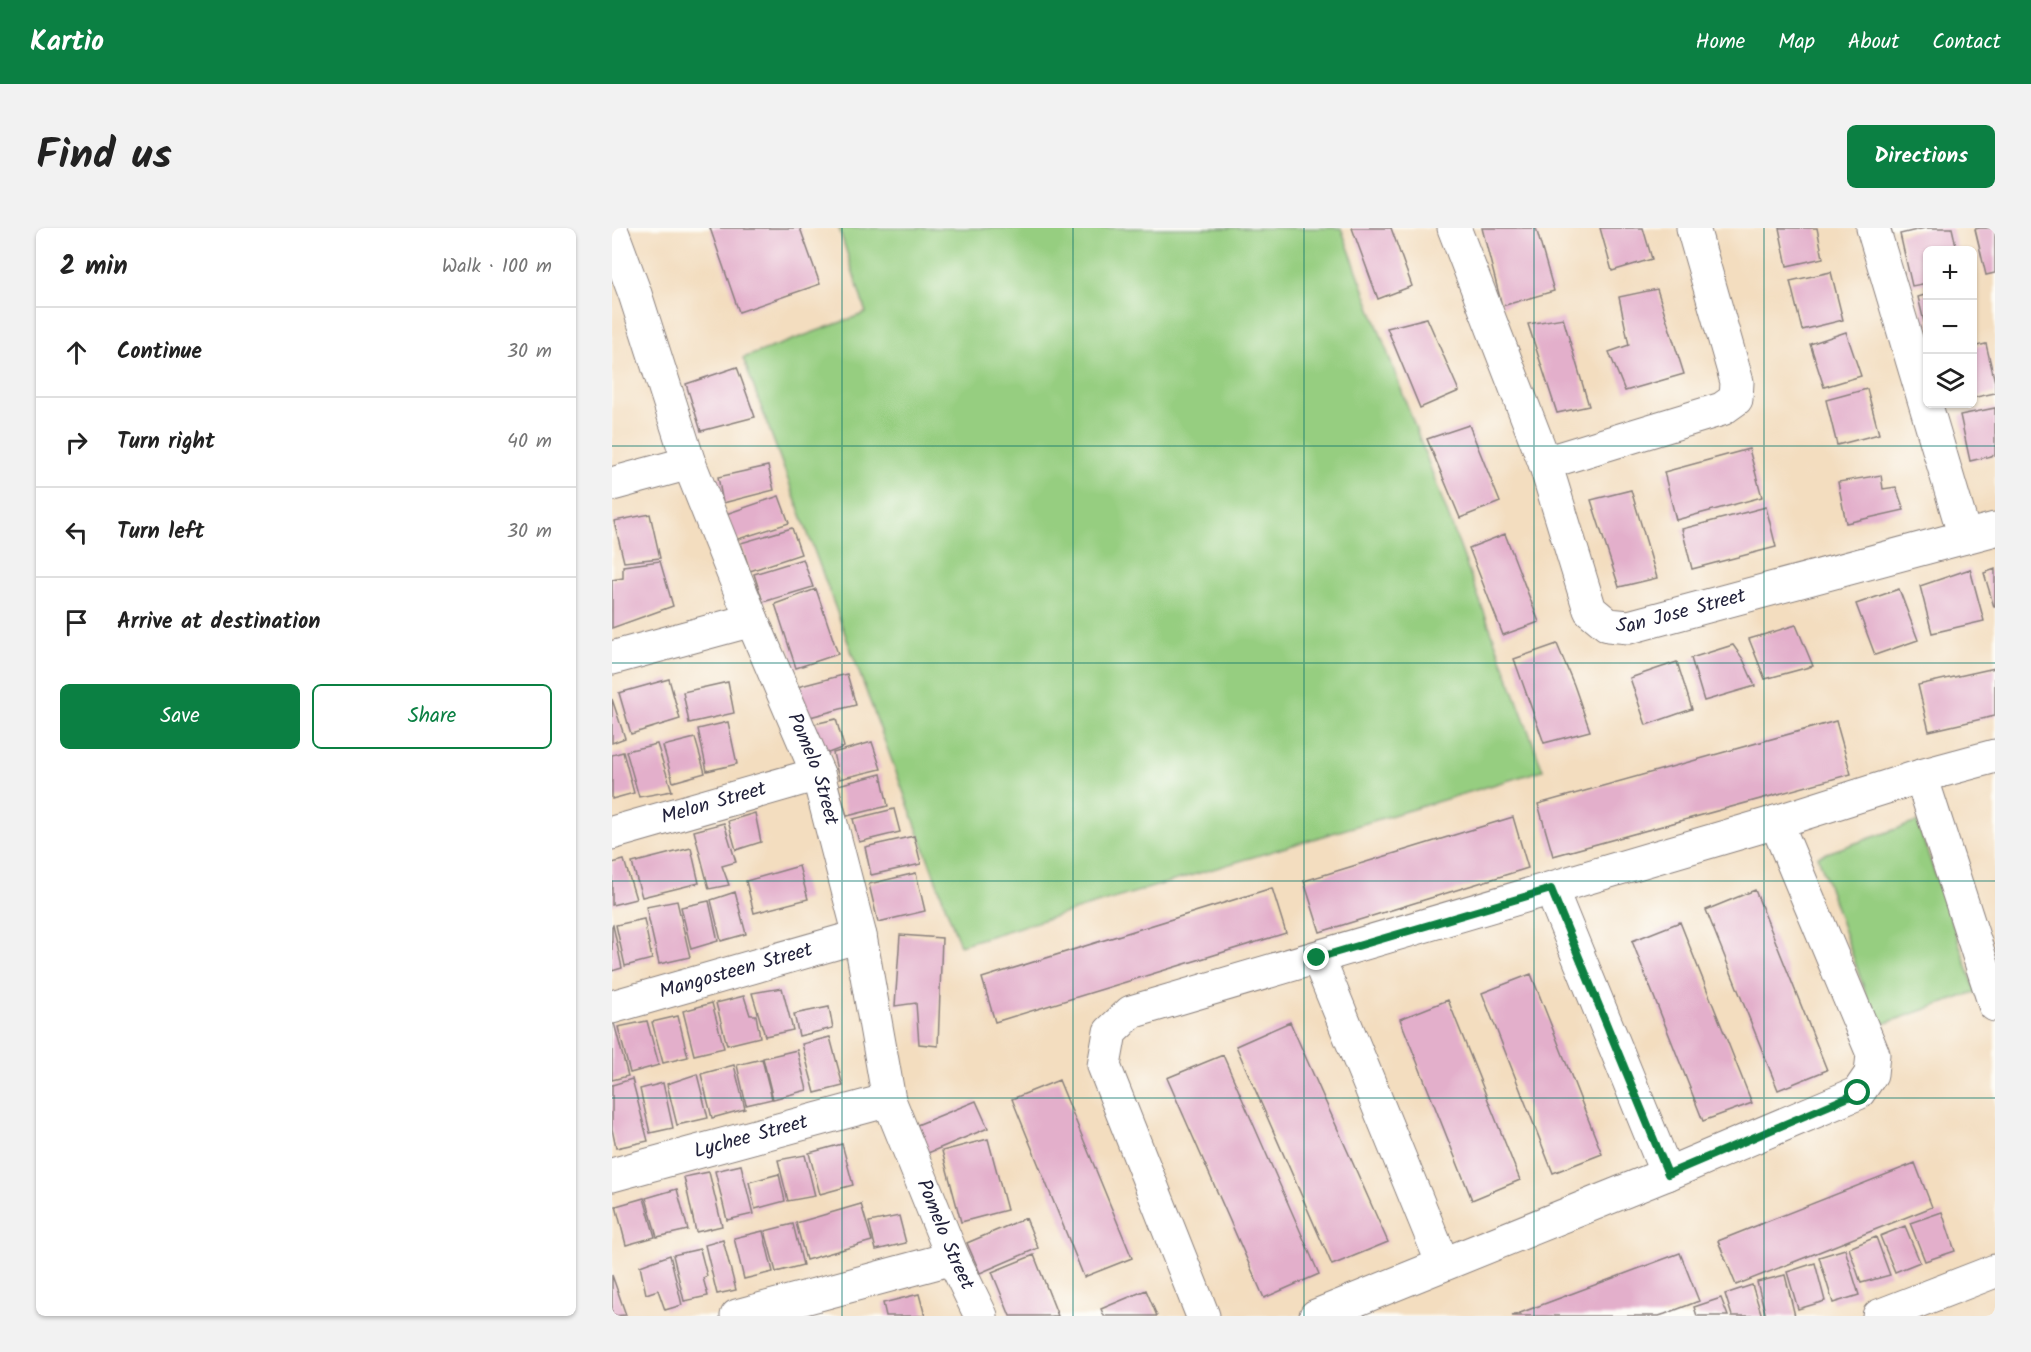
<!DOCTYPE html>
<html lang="en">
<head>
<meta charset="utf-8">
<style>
	:root { --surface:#fff; --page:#f2f2f2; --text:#222; --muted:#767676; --line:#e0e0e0; --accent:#0b8043 }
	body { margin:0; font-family:Kalam,sans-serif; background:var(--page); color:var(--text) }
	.controls { position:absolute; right:18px; top:18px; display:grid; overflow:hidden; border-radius:9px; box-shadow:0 2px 4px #0004 }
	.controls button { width:54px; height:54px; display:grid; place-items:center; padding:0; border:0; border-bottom:2px solid var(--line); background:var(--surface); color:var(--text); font:30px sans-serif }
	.stop { position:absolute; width:18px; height:18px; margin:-14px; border:4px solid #0b8043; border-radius:50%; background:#fff }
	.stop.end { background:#0b8043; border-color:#fff; box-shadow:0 2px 6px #0008 }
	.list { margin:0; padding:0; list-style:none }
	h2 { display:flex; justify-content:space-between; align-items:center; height:78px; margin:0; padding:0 24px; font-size:26px }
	h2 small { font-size:20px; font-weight:400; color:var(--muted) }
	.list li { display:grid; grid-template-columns:39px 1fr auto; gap:18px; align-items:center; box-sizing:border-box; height:90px; padding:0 24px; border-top:2px solid var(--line) }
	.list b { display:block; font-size:22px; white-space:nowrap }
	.list em { font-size:20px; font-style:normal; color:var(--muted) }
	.actions { display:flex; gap:12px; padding:18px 24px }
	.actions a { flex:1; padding:14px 0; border:2px solid var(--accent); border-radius:9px; text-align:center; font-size:21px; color:var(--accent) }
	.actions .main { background:var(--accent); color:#fff }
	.icon { flex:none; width:33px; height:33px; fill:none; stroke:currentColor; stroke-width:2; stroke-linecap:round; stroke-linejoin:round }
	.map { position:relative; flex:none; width:1383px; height:1088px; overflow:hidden; border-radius:9px }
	header { display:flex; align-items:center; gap:36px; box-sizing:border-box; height:84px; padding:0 30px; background:var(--accent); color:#fff }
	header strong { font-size:28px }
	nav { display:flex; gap:33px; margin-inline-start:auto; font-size:21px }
	.intro { display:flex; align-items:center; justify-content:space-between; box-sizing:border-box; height:144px; padding:0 36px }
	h1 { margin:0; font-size:42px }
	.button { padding:15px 27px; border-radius:9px; background:var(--accent); color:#fff; font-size:21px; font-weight:700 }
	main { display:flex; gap:36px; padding:0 36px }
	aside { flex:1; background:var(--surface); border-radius:9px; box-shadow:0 2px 4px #0004 }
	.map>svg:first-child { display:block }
	.grass { fill:#96ce80; stroke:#5c785e; stroke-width:1.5 }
	.building { fill:#e3afcb }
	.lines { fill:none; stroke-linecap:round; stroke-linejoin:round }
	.minor-casing { stroke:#8a807d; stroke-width:35 }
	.minor { stroke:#fff; stroke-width:33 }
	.route { stroke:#0b8043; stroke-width:8 }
	.grid { fill:none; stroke:#0f766e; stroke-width:1.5; stroke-opacity:0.55 }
	.labels { text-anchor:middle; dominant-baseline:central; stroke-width:6; stroke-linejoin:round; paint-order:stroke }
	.street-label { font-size:20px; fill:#22223b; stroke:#fdfcf7 }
</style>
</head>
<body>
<header>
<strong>Kartio</strong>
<nav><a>Home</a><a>Map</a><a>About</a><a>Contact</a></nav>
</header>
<div class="intro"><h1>Find us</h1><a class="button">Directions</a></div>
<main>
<aside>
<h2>2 min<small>Walk · 100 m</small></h2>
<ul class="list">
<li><svg class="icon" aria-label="ahead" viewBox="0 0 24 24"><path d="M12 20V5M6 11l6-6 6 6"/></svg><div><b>Continue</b></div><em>30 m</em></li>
<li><svg class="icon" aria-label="right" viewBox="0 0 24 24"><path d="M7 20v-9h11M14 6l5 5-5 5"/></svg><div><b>Turn right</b></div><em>40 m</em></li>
<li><svg class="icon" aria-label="left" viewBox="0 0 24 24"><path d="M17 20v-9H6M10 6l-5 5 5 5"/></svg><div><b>Turn left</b></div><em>30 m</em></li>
<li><svg class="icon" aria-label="arrive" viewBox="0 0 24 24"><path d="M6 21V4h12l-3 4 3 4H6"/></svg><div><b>Arrive at destination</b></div></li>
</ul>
<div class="actions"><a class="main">Save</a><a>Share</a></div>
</aside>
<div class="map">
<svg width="1383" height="1088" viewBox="0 0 1383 1088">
	<rect width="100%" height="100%" fill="#fdfcf7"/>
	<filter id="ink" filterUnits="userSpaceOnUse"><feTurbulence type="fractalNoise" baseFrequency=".0167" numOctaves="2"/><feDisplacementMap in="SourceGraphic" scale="12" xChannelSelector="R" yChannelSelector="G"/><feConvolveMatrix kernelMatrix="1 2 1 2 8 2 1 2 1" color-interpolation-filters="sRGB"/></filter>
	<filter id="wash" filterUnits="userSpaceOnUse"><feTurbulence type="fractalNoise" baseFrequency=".008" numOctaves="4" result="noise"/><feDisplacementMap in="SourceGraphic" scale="24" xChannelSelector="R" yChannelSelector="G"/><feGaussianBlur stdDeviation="1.35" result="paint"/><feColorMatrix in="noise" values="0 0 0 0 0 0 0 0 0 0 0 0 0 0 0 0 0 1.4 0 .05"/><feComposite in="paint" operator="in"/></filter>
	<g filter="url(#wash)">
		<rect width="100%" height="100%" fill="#f3ddbf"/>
		<path class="grass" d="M 227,0 L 729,0 L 931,542 L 348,717 L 131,130 L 254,85 Z
			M 1305,594 L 1364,764 L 1265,798 L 1206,628 Z"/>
		<g id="blocks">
			<path class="building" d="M 98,0 L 188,0 L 208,56 L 127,84 Z
				M 740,0 L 779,0 L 800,58 L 766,71 Z
				M 870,0 L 924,0 L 942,63 L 890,78 Z
				M 988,0 L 1031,0 L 1040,31 L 1000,43 Z
				M 1167,0 L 1205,0 L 1211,30 L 1175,38 Z
				M 1313,0 L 1340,0 L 1345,22 L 1316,22 L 1316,55 L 1300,58 L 1288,6 Z
				M 1368,0 L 1383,0 L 1383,45 L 1374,47 L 1363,1 Z
				M 1219,44 L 1231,92 L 1190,102 L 1178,53 Z
				M 1045,61 L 1072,146 L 1013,163 L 997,124 L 1017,117 L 1007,69 Z
				M 1316,66 L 1316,106 L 1315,106 L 1306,69 Z
				M 815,90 L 847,163 L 808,180 L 775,100 Z
				M 951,90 L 977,178 L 945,185 L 916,96 Z
				M 1234,104 L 1249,148 L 1212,159 L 1198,116 Z
				M 1374,116 L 1383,154 L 1383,165 L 1360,170 L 1360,119 Z
				M 125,139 L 143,189 L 89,203 L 74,156 Z
				M 1255,161 L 1267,206 L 1225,217 L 1214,172 Z
				M 1383,180 L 1383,227 L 1358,233 L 1348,187 Z
				M 857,197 L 888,274 L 848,290 L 815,211 Z
				M 1137,221 L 1150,269 L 1064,292 L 1052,244 Z
				M 156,238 L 162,262 L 111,275 L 106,249 Z
				M 1269,247 L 1271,261 L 1284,259 L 1292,282 L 1234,295 L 1226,254 Z
				M 1019,262 L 1045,350 L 1007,359 L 979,272 Z
				M 167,268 L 177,295 L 123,312 L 114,286 Z
				M 1154,279 L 1164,319 L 1080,341 L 1070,301 Z
				M 38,286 L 48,330 L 12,334 L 2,293 Z
				M 180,300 L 189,326 L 138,343 L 129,315 Z
				M 893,306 L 927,394 L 891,407 L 857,320 Z
				M 191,331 L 201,359 L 151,374 L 142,346 Z
				M 48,333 L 61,378 L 0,400 L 0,352 L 11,350 L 11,338 Z
				M 1358,341 L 1372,393 L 1320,405 L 1308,358 Z
				M 1383,341 L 1383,379 L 1382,379 L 1372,345 Z
				M 204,361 L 226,426 L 184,440 L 163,376 Z
				M 1287,361 L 1306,412 L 1263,427 L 1244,376 Z
				M 1184,397 L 1201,438 L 1153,451 L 1137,411 Z
				M 945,416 L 962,457 L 978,503 L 932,515 L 902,431 Z
				M 1121,417 L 1131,431 L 1143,458 L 1092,473 L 1079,430 Z
				M 1065,434 L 1080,481 L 1034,497 L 1018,450 Z
				M 1383,440 L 1383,488 L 1317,503 L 1306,457 Z
				M 235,446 L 244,477 L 194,490 L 185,459 Z
				M 57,451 L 68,491 L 19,506 L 7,465 Z
				M 116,454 L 122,485 L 77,495 L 71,464 Z
				M 0,471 L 13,510 L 0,515 Z
				M 224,491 L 232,519 L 211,527 L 198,497 Z
				M 1224,493 L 1239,546 L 941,628 L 926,576 Z
				M 116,494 L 125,536 L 95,543 L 86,501 Z
				M 83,510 L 93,545 L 61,554 L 51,518 Z
				M 260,514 L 269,541 L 227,551 L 221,525 Z
				M 45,516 L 60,563 L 27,569 L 14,523 Z
				M 11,524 L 22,565 L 0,571 L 0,527 Z
				M 269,546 L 276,578 L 235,588 L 226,557 Z
				M 282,581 L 288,604 L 247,614 L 241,591 Z
				M 143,585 L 149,614 L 124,622 L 116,593 Z
				M 901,589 L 916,640 L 708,704 L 692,653 Z
				M 112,595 L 124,634 L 110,638 L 117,657 L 97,661 L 82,603 Z
				M 302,608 L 309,636 L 259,647 L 253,619 Z
				M 79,620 L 87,655 L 30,669 L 20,635 Z
				M 12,632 L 24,671 L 0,677 L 0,635 Z
				M 187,638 L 196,671 L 142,685 L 134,653 Z
				M 304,645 L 313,683 L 266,694 L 257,656 Z
				M 660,660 L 674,705 L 383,794 L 370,750 Z
				M 1143,662 L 1215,842 L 1166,862 L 1094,682 Z
				M 123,664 L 134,706 L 109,713 L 99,672 Z
				M 65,673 L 78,729 L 47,736 L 34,679 Z
				M 97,673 L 106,713 L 79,721 L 69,679 Z
				M 32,691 L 40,731 L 13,738 L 4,697 Z
				M 1068,694 L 1140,875 L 1091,893 L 1020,713 Z
				M 1,697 L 10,740 L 0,743 L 0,698 Z
				M 288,707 L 330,710 L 326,818 L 307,816 L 304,775 L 283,778 Z
				M 919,746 L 990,926 L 941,945 L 870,765 Z
				M 170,760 L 181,802 L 153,808 L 140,765 Z
				M 132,768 L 138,787 L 144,787 L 148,809 L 115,817 L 104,775 Z
				M 836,772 L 908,952 L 860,972 L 788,791 Z
				M 100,775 L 112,820 L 82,827 L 71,783 Z
				M 217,779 L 221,800 L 187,808 L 182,786 Z
				M 66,788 L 76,829 L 51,835 L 40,794 Z
				M 35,793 L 47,837 L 18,845 L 6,799 Z
				M 678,794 L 776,1014 L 720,1037 L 624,818 Z
				M 0,795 L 2,795 L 16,848 L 0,852 Z
				M 218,809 L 231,858 L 203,865 L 190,816 Z
				M 185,822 L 195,862 L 161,871 L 151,830 Z
				M 611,827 L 707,1046 L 652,1070 L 555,850 Z
				M 150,831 L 160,871 L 134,877 L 125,837 Z
				M 122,837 L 133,881 L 100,890 L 89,846 Z
				M 85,846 L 96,890 L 65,897 L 55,856 Z
				M 20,851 L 36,913 L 4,920 L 0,901 L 0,857 Z
				M 447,852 L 520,1030 L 472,1049 L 400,871 Z
				M 51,855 L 61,900 L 38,905 L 28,861 Z
				M 364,873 L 376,900 L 316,925 L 305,897 Z
				M 376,911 L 395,982 L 349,994 L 330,923 Z
				M 230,916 L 241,957 L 208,966 L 197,925 Z
				M 193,927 L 203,968 L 176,973 L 166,932 Z
				M 1303,935 L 1320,979 L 1124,1057 L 1106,1013 Z
				M 129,937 L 141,986 L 115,992 L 103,943 Z
				M 97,944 L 110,998 L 84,1004 L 72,949 Z
				M 167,946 L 173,973 L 143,981 L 137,954 Z
				M 65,961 L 76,1002 L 45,1009 L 34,970 Z
				M 32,970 L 43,1009 L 14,1017 L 4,978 Z
				M 249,976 L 260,1013 L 194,1032 L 184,995 Z
				M 1330,984 L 1343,1023 L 1313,1033 L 1298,995 Z
				M 287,988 L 294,1015 L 264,1022 L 257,994 Z
				M 414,990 L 426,1020 L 368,1045 L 355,1015 Z
				M 181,996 L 191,1037 L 164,1044 L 153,1003 Z
				M 1293,998 L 1308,1034 L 1283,1044 L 1268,1008 Z
				M 151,1003 L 161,1044 L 132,1051 L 122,1010 Z
				M 1264,1009 L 1278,1047 L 1249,1055 L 1237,1020 Z
				M 111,1012 L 124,1062 L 105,1066 L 93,1017 Z
				M 88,1021 L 95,1048 L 91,1050 L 96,1068 L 72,1073 L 61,1027 Z
				M 1233,1021 L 1247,1067 L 1221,1075 L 1207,1029 Z
				M 1068,1025 L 1087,1073 L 1053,1086 L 1047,1088 L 900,1088 Z
				M 58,1027 L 70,1077 L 53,1082 L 46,1062 L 34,1066 L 28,1038 Z
				M 422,1027 L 446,1088 L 398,1088 L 380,1044 Z
				M 1203,1035 L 1213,1073 L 1186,1081 L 1175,1044 Z
				M 0,1047 L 14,1087 L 0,1088 Z
				M 1173,1047 L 1183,1088 L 1154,1088 L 1145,1054 Z
				M 1140,1057 L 1150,1088 L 1120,1088 L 1113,1066 Z
				M 534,1062 L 545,1088 L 492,1088 L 489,1081 Z
				M 307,1066 L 313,1088 L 274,1088 L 271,1075 Z
				M 1109,1070 L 1116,1088 L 1085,1088 L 1082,1079 Z"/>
		</g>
	</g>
	<g filter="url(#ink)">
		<use href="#blocks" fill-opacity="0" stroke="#8a807d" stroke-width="1.5"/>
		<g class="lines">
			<defs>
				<g id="minor">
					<path id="s1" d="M 842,0 L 933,235 L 978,382 L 996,397 L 1017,399 L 1383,301"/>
					<path d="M 1261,0 L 1353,309"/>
					<path id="s2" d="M 0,4 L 23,66 L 77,235 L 140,392 L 206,546 L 248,708 L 277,872 L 341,1030 L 369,1088"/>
					<path d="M 933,235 L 1110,181 L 1124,171 L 1125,154 L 1081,0"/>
					<path d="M 0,256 L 77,235"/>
					<path d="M 0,430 L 140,392"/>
					<path d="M 1309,548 L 1383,777"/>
					<path id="s3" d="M 0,605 L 206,546"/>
					<path d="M 939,661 L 1055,946"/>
					<path d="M 706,730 L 831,1036"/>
					<path id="s4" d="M 0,779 L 248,708"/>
					<path id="s5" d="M 0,947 L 277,872"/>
					<path d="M 125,1088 L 341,1030"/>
					<path d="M 591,1088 L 492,838 L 498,804 L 519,784 L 1164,594 L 1309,548 L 1383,528"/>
					<path d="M 704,1088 L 1055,946 L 1246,865 L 1259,846 L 1261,826 L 1164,594"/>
					<path d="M 1267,1088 L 1383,1043"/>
				</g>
			</defs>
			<use href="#minor" class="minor-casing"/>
			<use href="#minor" class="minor"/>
		</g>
	</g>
	<g class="lines" filter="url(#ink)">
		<path class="route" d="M 705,730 L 939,661 L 1056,946 L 1246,865"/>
	</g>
	<path class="grid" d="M 230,0 L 230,1088M 461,0 L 461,1088M 692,0 L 692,1088M 922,0 L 922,1088M 1152,0 L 1152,1088M 0,218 L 1383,218M 0,435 L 1383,435M 0,653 L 1383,653M 0,870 L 1383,870"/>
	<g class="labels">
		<g class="street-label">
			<text stroke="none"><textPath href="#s1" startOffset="504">San Jose Street</textPath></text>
			<text stroke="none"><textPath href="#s2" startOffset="574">Pomelo Street</textPath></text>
			<text stroke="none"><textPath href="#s3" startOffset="106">Melon Street</textPath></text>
			<text stroke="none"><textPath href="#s4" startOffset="129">Mangosteen Street</textPath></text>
			<text stroke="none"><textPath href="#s5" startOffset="144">Lychee Street</textPath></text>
			<text stroke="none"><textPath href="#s2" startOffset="1060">Pomelo Street</textPath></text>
		</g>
	</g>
</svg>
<div class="controls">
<button>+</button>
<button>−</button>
<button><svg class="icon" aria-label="layers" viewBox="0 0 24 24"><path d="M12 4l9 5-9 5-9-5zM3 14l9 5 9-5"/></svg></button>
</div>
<div class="stop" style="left:1246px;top:865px"></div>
<div class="stop end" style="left:705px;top:730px"></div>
</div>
</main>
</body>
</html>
